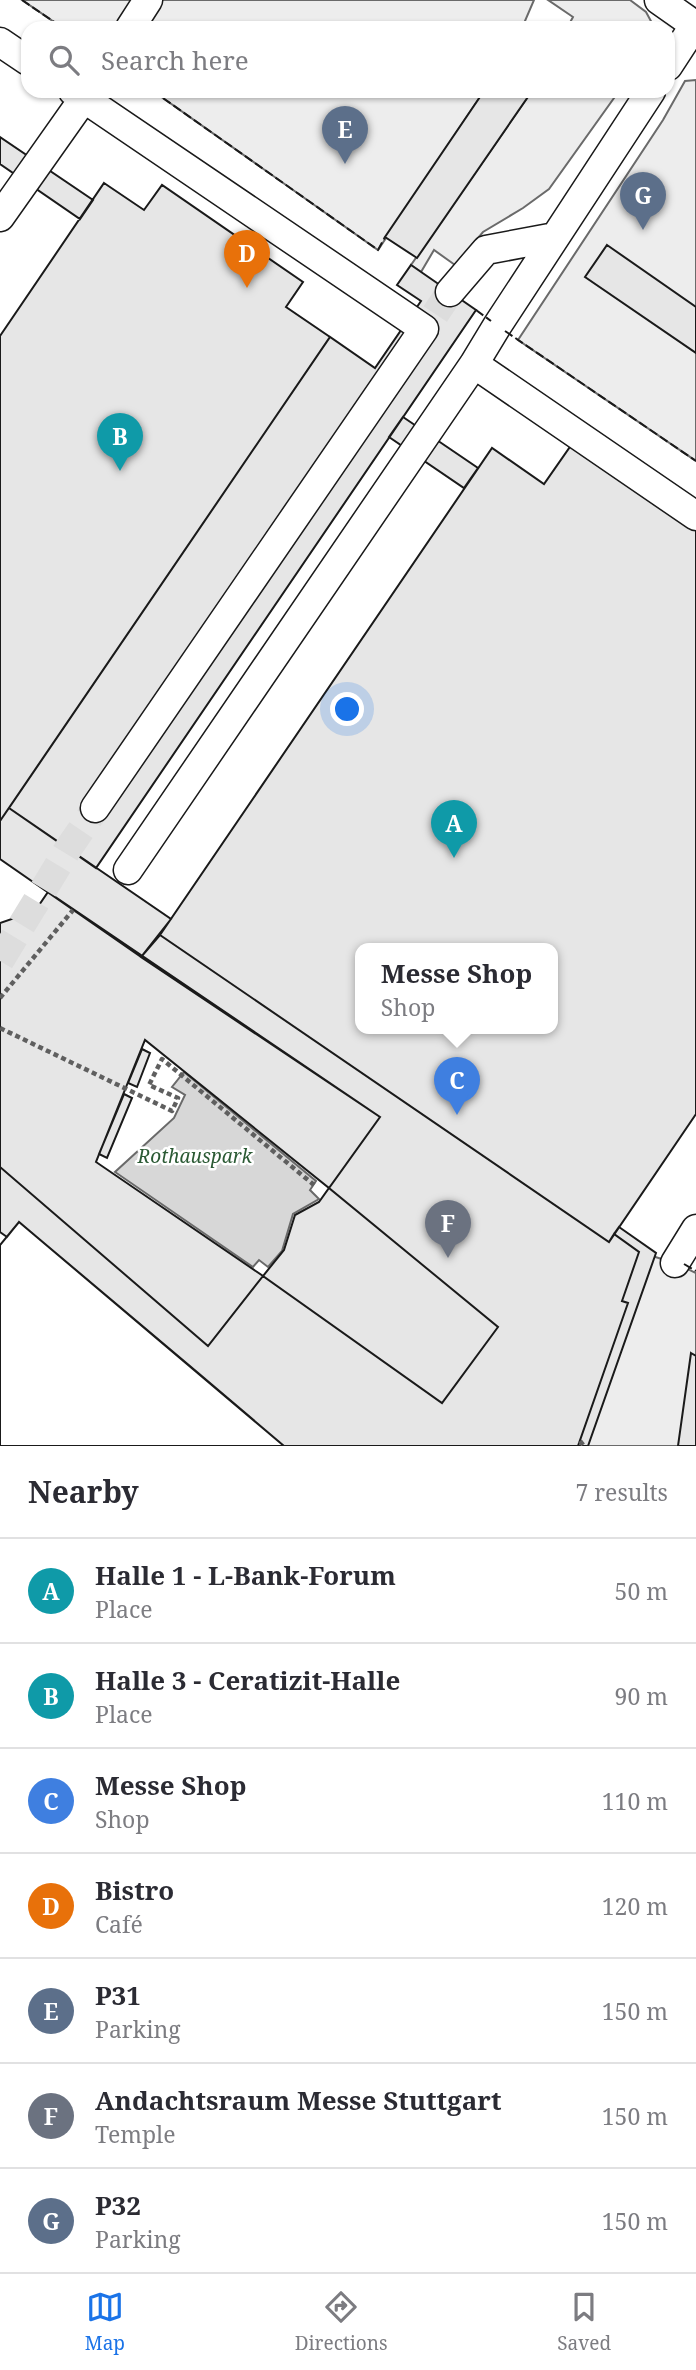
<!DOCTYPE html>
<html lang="en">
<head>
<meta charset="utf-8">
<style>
	:root { --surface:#fff; --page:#f7f7f7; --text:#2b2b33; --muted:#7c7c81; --line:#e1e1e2; --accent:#1a73e8 }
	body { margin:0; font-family:"Noto Serif",serif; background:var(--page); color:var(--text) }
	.you { position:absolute; left:348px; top:710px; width:24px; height:24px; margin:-18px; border:5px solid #fff; border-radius:50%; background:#1a73e8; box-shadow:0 0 0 10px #1a73e833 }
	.badge { display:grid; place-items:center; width:46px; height:46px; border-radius:50%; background:var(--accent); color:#fff; font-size:23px; font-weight:700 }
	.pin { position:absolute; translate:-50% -58px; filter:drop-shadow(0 2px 4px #0008) }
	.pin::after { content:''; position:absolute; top:37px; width:24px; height:21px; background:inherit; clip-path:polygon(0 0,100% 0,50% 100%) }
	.popup { position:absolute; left:355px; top:943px; width:203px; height:91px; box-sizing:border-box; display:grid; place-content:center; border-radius:14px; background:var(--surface); filter:drop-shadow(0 2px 5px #0005); font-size:23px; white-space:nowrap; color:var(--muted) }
	.popup b { font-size:26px; color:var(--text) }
	.popup::after { content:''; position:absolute; left:50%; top:100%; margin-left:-14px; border:14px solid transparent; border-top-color:var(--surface) }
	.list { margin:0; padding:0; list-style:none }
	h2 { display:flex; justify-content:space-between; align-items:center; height:91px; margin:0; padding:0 28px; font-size:30px }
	h2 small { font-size:23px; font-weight:400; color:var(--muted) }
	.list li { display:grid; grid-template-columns:46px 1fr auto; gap:21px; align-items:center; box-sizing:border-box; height:105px; padding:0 28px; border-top:2px solid var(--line) }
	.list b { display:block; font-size:26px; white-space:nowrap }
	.list p { margin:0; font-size:23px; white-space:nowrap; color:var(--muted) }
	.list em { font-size:23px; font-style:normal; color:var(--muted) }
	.icon { flex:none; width:38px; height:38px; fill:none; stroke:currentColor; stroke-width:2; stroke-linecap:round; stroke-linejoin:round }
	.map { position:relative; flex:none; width:696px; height:1446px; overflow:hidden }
	.search { position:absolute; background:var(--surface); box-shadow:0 2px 5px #0004; left:21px; right:21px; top:21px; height:77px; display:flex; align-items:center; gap:18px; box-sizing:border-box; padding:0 24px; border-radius:21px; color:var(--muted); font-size:26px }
	.sheet { height:826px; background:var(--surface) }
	nav { display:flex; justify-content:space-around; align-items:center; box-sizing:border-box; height:98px; border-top:2px solid var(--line); background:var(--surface); font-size:19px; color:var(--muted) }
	nav a { display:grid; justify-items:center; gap:4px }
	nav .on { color:var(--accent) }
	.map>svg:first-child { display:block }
	.built { fill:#ededed; stroke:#6a6a6a; stroke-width:2 }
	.water { fill:#d7d7d7; stroke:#6a6a6a; stroke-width:2 }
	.building { fill:#e6e6e6; stroke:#1a1a1a; stroke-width:2; fill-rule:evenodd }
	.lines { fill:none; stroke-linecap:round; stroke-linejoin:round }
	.minor-tunnel { stroke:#ddd; stroke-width:28; stroke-dasharray:28 14; stroke-linecap:butt }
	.minor-casing { stroke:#1a1a1a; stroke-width:31 }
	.path { stroke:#5f5f5f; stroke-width:4.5; stroke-dasharray:5 3.5; stroke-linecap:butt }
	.minor { stroke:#fff; stroke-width:28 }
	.fence { stroke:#1a1a1a; stroke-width:2; stroke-dasharray:9 3.5; stroke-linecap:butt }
	.labels { text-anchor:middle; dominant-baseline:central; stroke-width:5; stroke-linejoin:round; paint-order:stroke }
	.park-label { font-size:19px; font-style:italic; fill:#2b5a34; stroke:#fff }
</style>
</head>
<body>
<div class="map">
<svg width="696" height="1446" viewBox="0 0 696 1446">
	<rect width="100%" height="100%" fill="#fff"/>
	<path class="built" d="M 22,0 L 534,0 L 522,28 L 63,28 Z
		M 548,0 L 630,0 L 646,12 L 652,23 L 650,28 L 567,28 L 573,17 Z
		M 696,80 L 696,461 L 518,340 L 663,120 L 685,81 Z
		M 153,91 L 484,91 L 378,250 Z
		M 532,91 L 619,91 L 549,189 L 523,208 L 483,232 L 455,265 L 434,250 L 421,272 L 411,265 Z
		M 639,1252 L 675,1263 L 696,1273 L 696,1446 L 578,1446 Z"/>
	<path class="water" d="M 184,1072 L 316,1181 L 310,1190 L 319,1199 L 293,1214 L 282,1251 L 268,1267 L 259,1260 L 253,1267 L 115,1172 L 174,1118 L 185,1095 L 172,1087 Z"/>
	<path class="building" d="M 484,91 L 532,91 L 417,258 L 385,237 Z
		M 0,137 L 93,200 L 80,219 L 0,164 Z
		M 104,183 L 144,210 L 162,185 L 303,282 L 286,307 L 330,337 L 0,821 L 0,336 Z
		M 607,245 L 696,307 L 696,353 L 585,277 Z
		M 411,265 L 476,310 L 96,868 L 9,808 L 330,337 L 375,368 L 421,301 L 397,285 Z
		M 403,417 L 478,468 L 464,488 L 389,437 Z
		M 572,444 L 696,529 L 696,1114 L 609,1242 L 160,935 L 492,448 L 544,484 ZM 361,949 L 553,949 L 553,1029 L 361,1029 Z
		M 9,808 L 171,919 L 141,957 L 0,859 L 0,821 Z
		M 48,892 L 380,1117 L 329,1188 L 145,1040 L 96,1162 L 263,1276 L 208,1346 L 0,1167 L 0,923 L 35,911 Z
		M 160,935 L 609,1242 L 614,1234 L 639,1252 L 622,1301 L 628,1303 L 578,1446 L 284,1446 L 19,1222 L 7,1237 L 0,1232 L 0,1167 L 208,1346 L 263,1276 L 442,1403 L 498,1327 L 329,1188 L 380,1117 L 141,957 Z
		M 142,1049 L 150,1053 L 137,1087 L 128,1083 Z
		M 124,1094 L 132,1098 L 107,1158 L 99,1154 Z
		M 329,1188 L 498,1327 L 442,1403 L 263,1276 L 284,1250 L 295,1215 L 319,1202 Z
		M 19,1222 L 197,1372 L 284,1446 L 0,1446 L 0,1245 Z
		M 19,1222 L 197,1372 L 284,1446 L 0,1446 L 0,1245 Z
		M 619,1227 L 656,1253 L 588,1446 L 578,1446 L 628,1303 L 622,1301 L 639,1252 L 614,1234 Z
		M 691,1353 L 696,1356 L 696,1446 L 678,1446 Z"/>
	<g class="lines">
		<path class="minor-tunnel" d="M 412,349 L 450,292
			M 0,961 L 68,849 L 109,789"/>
		<defs>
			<path id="minor" d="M 659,0 L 696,26
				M 130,28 L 148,0
				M 0,42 L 28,61
				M 668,66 L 696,23
				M 73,91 L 424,329 L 95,808
				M 0,217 L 89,91
				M 450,292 L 486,250 L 555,237
				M 474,364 L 696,516
				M 128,870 L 474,364 L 497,326 L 651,91
				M 675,1263 L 696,1229"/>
		</defs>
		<use href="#minor" class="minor-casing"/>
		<path class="path" d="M 0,998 L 73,910
			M 0,1028 L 172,1111 L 178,1098 L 149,1085 L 162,1059 L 314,1185
			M 580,1441 L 584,1446"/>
		<use href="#minor" class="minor"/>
		<path class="fence" d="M 22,0 L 63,28
			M 153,91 L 378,250 L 385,237
			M 476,310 L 491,321
			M 505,331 L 696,461
			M 684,1264 L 696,1271"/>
	</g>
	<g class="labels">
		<g class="park-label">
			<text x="195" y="1156">Rothauspark</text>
		</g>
	</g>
</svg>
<div class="you"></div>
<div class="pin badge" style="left:454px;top:858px;background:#0f9aa8">A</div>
<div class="pin badge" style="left:120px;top:471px;background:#0f9aa8">B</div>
<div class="pin badge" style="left:457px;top:1115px;background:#3f7fe0">C</div>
<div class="popup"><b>Messe Shop</b>Shop</div>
<div class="pin badge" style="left:247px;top:288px;background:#e8710a">D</div>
<div class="pin badge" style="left:345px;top:164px;background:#5c6f8a">E</div>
<div class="pin badge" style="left:448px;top:1258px;background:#6b7280">F</div>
<div class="pin badge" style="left:643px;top:230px;background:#5c6f8a">G</div>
<div class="search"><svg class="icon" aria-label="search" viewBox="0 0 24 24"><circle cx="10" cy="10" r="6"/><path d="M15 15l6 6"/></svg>Search here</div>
</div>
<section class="sheet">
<h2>Nearby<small>7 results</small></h2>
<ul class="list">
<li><span class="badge" style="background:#0f9aa8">A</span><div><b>Halle 1 - L-Bank-Forum</b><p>Place</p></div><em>50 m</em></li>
<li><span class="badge" style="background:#0f9aa8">B</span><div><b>Halle 3 - Ceratizit-Halle</b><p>Place</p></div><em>90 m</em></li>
<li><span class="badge" style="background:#3f7fe0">C</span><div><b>Messe Shop</b><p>Shop</p></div><em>110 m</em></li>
<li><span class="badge" style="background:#e8710a">D</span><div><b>Bistro</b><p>Café</p></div><em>120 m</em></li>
<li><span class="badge" style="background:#5c6f8a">E</span><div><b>P31</b><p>Parking</p></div><em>150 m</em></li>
<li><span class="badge" style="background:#6b7280">F</span><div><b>Andachtsraum Messe Stuttgart</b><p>Temple</p></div><em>150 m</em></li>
<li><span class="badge" style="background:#5c6f8a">G</span><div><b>P32</b><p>Parking</p></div><em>150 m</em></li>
</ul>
</section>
<nav>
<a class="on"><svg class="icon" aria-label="map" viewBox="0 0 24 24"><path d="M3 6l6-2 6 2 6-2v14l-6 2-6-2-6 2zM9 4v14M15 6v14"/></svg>Map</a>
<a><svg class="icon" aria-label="directions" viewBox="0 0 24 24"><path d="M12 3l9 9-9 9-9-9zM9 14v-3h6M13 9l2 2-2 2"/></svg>Directions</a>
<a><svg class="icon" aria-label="saved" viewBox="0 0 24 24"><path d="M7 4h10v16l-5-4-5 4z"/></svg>Saved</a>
</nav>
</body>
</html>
